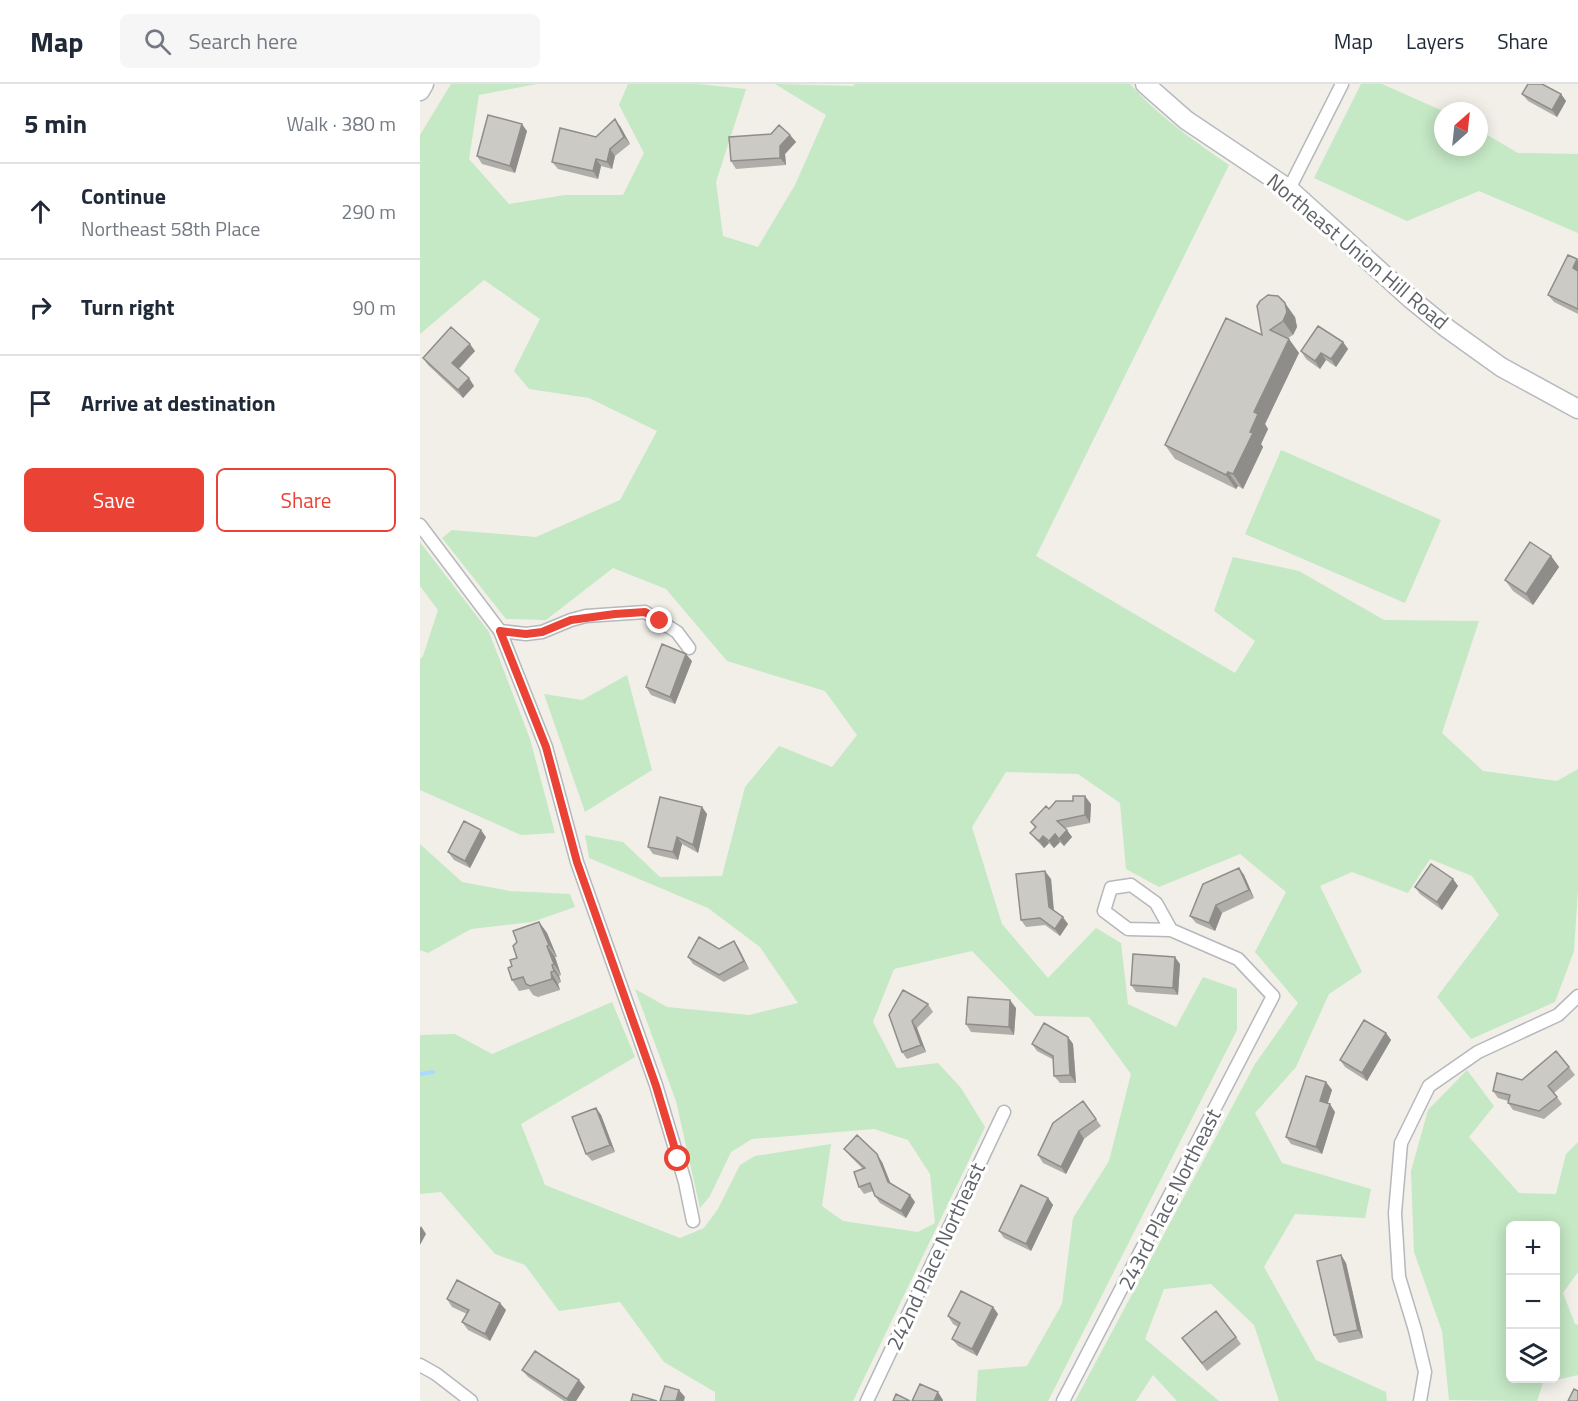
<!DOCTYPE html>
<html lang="en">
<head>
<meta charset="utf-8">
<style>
	:root { --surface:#fff; --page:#f6f6f7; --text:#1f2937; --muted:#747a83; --line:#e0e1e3; --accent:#ea4335 }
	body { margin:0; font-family:"Titillium Web",sans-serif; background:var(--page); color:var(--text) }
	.controls { position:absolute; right:18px; bottom:18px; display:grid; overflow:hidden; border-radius:9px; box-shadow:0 3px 15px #0003 }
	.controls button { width:54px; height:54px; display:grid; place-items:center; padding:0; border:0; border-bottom:2px solid var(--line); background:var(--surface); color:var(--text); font:30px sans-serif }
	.compass { position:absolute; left:1014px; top:18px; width:54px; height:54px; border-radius:50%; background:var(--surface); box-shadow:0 3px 15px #0003; rotate:27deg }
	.stop { position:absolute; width:18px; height:18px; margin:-14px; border:4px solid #ea4335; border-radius:50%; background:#fff }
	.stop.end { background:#ea4335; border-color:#fff; box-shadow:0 2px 6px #0008 }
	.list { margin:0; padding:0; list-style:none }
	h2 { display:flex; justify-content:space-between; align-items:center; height:78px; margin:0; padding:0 24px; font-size:26px }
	h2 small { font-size:20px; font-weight:400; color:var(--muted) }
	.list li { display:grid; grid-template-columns:39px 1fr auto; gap:18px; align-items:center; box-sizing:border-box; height:96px; padding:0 24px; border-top:2px solid var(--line) }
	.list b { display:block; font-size:22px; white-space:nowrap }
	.list p { margin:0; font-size:20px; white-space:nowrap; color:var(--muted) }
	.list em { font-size:20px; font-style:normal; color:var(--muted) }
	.actions { display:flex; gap:12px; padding:18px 24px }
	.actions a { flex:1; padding:14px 0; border:2px solid var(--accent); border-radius:9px; text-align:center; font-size:21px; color:var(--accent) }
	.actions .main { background:var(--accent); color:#fff }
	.icon { flex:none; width:33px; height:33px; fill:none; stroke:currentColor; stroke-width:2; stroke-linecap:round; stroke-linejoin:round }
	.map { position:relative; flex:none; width:1158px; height:1317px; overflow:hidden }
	header { display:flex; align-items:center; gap:36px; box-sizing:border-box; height:84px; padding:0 30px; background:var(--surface); border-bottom:2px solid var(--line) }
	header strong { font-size:28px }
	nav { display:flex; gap:33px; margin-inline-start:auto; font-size:21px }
	.search { width:420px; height:54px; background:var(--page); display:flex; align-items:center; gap:15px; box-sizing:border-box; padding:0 21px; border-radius:9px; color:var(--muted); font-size:22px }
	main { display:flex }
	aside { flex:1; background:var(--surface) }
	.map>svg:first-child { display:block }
	.green { fill:#c5e8c5; fill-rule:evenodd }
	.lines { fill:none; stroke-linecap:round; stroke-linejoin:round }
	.stream { stroke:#aadaff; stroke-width:4 }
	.street-casing { stroke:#b5b8bc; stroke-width:15 }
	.secondary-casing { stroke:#b6babf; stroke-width:21 }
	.street { stroke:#fff; stroke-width:12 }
	.secondary { stroke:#fff; stroke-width:18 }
	.wall { fill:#afaea9 }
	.shaded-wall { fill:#8f8d8a }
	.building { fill:#cccac5; stroke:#8f8d8a; stroke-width:1.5 }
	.route { stroke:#ea4335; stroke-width:8 }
	.labels { text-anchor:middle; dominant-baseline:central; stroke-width:6; stroke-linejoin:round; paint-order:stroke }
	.street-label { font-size:21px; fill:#5f6368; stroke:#fff }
</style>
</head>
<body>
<header>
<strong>Map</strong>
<div class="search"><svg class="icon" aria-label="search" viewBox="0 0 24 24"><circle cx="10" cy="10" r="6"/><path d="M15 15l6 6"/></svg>Search here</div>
<nav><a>Map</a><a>Layers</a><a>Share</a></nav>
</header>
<main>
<aside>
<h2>5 min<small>Walk · 380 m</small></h2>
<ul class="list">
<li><svg class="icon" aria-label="ahead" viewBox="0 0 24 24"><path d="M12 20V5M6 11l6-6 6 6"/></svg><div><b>Continue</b><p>Northeast 58th Place</p></div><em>290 m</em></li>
<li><svg class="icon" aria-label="right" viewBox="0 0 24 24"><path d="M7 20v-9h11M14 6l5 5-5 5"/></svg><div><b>Turn right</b></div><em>90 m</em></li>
<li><svg class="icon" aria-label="arrive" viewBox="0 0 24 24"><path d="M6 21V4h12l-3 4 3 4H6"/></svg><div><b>Arrive at destination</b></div></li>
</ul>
<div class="actions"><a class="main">Save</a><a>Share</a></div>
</aside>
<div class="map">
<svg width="1158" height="1317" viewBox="0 0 1158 1317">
	<rect width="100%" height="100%" fill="#f1efe8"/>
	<path class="green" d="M 31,0 L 117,0 L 59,11 L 49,75 L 89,120 L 145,111 L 203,111 L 224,69 L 199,21 L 208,0 L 278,0 L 326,5 L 296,98 L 303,152 L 338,163 L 375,101 L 406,31 L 355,0 L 433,2 L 435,0 L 710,0 C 738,32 774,57 809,81 L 616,472 L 815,589 L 835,557 L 794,527 L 813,473 L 879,487 L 964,536 L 1059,537 L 1022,649 L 1063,687 L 1137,697 L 1158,685 L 1158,805 L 1154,867 L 1135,918 L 1051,955 L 1017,913 L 1079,831 L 1052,792 L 1010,775 L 988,809 L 932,788 L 900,802 L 942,888 L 909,910 L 876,983 L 835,1029 L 862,1079 L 951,1105 L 945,1134 L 875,1130 L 844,1183 L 896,1276 L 966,1308 L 967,1317 L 859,1317 L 834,1241 L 791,1200 L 744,1205 L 725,1255 L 799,1317 L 757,1317 L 733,1291 L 716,1317 L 655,1317 L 835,980 L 878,919 L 835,868 L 866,808 L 820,770 L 739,803 L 706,785 L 700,719 L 658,690 L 586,688 L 552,743 L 582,840 L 628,894 L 676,844 L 701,859 L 708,920 L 756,943 L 783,893 L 817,905 L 817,946 L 628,1317 L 556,1317 L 558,1286 L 607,1282 L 642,1220 L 653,1134 L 689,1077 L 711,990 L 669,933 L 615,932 L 552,867 L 474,885 L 453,938 L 477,984 L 518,979 L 541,1004 L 565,1043 L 433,1317 L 295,1317 L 295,1308 L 244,1278 L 200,1218 L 139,1227 L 105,1181 L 75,1170 L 21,1108 L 0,1110 L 0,951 L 35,950 L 72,970 L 192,918 L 215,973 L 101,1040 L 125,1101 L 260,1154 L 284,1144 L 298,1125 L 320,1081 L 335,1072 L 411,1060 L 402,1122 L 423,1137 L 498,1148 L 515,1139 L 510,1090 L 488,1056 L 454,1045 L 332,1055 L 311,1068 L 290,1112 L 280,1124 L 256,1017 L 215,905 L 247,923 L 329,931 L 378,919 L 340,863 L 288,824 L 169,774 L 165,751 L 203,758 L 240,793 L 302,792 L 325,703 L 359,662 L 412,683 L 437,651 L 405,607 L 307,577 L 246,505 L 193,484 L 126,536 L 86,535 L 22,454 L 32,446 L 116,453 L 200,416 L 237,347 L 169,314 L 109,305 L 94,287 L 120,235 L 64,196 L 0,250 L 0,51 Z
		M 941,0 L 962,0 L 1023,27 L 1023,63 L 1059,63 L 1059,46 L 1098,69 L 1158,70 L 1158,149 L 1059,107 L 987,137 L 894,94 Z
		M 861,366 L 1021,436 L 985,519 L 825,450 Z
		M 0,458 L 69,548 L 110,655 L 135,749 L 101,751 L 0,706 L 0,575 L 3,572 L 18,526 L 0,502 Z
		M 207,591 L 232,686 L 165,728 L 124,610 L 162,616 Z
		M 0,760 L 42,798 L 90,807 L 150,810 L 155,823 L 112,838 L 51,845 L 8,869 L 0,866 Z
		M 1047,986 L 1074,1022 L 1049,1053 L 1099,1109 L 1136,1110 L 1146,1070 L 1158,1058 L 1158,1188 L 1143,1209 L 1155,1240 L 1158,1241 L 1158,1291 L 1123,1299 L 1117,1317 L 1029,1316 L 1022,1247 L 994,1168 L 991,1087 L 1008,1026 ZM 1090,1142 L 1136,1142 L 1136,1294 L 1090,1294 Z"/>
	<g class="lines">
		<path class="stream" d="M 0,990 L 13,988"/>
		<defs>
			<path id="street" d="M 869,105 L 922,0
				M 0,441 L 80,547 L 126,663 L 157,778 L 236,1001 L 265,1098 L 273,1137
				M 80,547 L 106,550 L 122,548 L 151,536 L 166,532 L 225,528 L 257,548 L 269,564
				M 0,1281 L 16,1290 L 51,1317
				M 447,1317 L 584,1028
				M 643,1317 L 853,912 L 818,875 L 751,846 L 736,819 L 711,801 L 691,804 L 684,827 L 708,845 L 751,846
				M 1000,1317 L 1005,1288 L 995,1246 L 979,1193 L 975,1129 L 981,1059 L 1009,1002 L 1058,968 L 1138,931 L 1158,912"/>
			<path id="secondary" d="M 725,0 L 766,36 L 869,105 L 991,215 L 1028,245 L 1081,283 L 1158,325
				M 0,7 L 4,0"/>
		</defs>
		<use href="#street" class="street-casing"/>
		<use href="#secondary" class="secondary-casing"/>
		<use href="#street" class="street"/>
		<use href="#secondary" class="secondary"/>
	</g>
	<path class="wall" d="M 1102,10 L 1141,10 L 1146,17 L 1137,33 L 1108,17 Z
		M 200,42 L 210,60 L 195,72 L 192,85 L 181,82 L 178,95 L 138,85 L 132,78 L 176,53 Z
		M 107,47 L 95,89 L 62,80 L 57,72 Z
		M 370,51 L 376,58 L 365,70 L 366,81 L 316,85 L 311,77 Z
		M 1158,176 L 1158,230 L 1134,218 L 1128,211 Z
		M 840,217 L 875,233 L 877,243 L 873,251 L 868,254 L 879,269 L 845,340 L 848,345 L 841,360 L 843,363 L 823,405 L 818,402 L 816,405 L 755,375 L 745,361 L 842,251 Z
		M 923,258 L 928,265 L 916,283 L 906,276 L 900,285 L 886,275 L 881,267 Z
		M 55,267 L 39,285 L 54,302 L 43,314 L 8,281 L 3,274 Z
		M 1131,472 L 1139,483 L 1113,521 L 1093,507 L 1085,496 Z
		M 272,577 L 255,620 L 231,611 L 226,603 Z
		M 671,720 L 670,739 L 645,744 L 652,753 L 644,762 L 640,758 L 634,764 L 629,759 L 624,764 L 616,756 L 610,749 L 615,744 L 611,738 L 629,725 Z
		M 282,723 L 287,730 L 278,769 L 262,760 L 258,776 L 233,770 L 228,763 Z
		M 66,753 L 50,784 L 34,776 L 28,768 Z
		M 819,784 L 824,791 L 834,814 L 802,829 L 795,847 L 776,839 L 770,832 Z
		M 631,795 L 634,826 L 648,840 L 640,852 L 625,841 L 606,843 L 601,836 Z
		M 1033,795 L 1038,802 L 1022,826 L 1000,810 L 995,803 Z
		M 119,838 L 127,849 L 137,873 L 135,873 L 141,891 L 139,892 L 141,898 L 138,900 L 140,906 L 118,913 L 113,911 L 109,905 L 99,907 L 92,896 L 92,882 Z
		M 314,857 L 319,865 L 329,885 L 304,898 L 273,880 L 268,873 L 299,865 Z
		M 760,880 L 758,911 L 716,908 L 711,901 Z
		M 508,920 L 513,928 L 497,944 L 506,968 L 487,975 L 482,968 L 469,931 Z
		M 596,924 L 594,951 L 551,948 L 546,940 Z
		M 966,949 L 971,956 L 947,997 L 925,983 L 920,976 Z
		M 648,953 L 653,960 L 656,999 L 640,999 L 634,992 L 634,976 L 617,967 L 612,960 Z
		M 1149,983 L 1155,991 L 1134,1009 L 1142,1020 L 1124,1035 L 1093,1026 L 1088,1019 L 1088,1017 L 1078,1014 L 1073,1007 L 1102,996 Z
		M 906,998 L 912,1006 L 907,1020 L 915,1028 L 902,1070 L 871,1060 L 866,1053 Z
		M 663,1017 L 681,1042 L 664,1055 L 646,1090 L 623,1079 L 618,1071 Z
		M 176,1024 L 181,1031 L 195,1068 L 172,1077 L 166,1070 Z
		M 424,1065 L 462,1078 L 471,1100 L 495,1118 L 486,1134 L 460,1119 L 455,1112 L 453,1107 L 444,1110 L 439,1103 L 443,1085 L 430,1072 Z
		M 628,1114 L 633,1121 L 611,1167 L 584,1154 L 579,1147 Z
		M 921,1171 L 926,1179 L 943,1254 L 919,1259 L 914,1251 Z
		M 27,1215 L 86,1226 L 70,1257 L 48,1246 L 42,1238 L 47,1230 L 32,1223 Z
		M 573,1223 L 578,1230 L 557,1272 L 538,1262 L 532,1255 L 538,1243 L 533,1240 L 528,1232 Z
		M 816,1253 L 821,1260 L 787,1287 L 762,1254 Z
		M 102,1286 L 165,1303 L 156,1317 L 144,1317 L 108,1293 Z"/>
	<path class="shaded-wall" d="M 1141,10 L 1146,17 L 1137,33 L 1132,26 Z
		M 195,35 L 200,42 L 210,60 L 204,53 Z
		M 102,40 L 107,47 L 95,89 L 90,82 Z
		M 370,51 L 376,58 L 365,70 L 366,81 L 360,74 L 360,62 Z
		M 190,65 L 195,72 L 192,85 L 187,78 Z
		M 176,75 L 181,82 L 178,95 L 173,87 Z
		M 1157,175 L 1158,176 L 1158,192 L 1153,184 Z
		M 865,219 L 875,233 L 877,243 L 873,251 L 863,237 Z
		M 869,255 L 879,269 L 845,340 L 848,345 L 841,360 L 843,363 L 823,405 L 813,390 L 830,348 L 834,328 Z
		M 923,258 L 928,265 L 916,283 L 911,275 Z
		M 50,260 L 55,267 L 37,286 L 32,279 Z
		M 901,269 L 906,276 L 900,285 L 895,277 Z
		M 49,294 L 54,302 L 43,314 L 38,306 Z
		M 808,388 L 818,402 L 816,405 L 806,391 Z
		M 1131,472 L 1139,483 L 1113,521 L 1106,510 Z
		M 266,570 L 272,577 L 255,620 L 250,613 Z
		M 665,712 L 671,720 L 670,739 L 665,731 Z
		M 282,723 L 287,730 L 278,769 L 273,761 Z
		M 61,746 L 66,753 L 50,784 L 45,777 Z
		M 647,746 L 652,753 L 644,762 L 639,755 Z
		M 635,750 L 640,758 L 634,764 L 629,757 Z
		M 623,752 L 629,759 L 624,764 L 619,757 Z
		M 257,753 L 262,760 L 258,776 L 253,768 Z
		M 819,784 L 824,791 L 834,814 L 829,806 Z
		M 625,787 L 631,795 L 634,830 L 629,823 Z
		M 1033,795 L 1038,802 L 1022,826 L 1017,818 Z
		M 796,821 L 802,829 L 795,847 L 789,839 Z
		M 643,833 L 648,840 L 640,852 L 635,845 Z
		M 119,838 L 127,849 L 137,873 L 129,861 Z
		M 314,857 L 319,865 L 329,885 L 324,877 Z
		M 127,862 L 135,873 L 141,891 L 134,880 Z
		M 755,873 L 760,880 L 758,911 L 753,904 Z
		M 132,881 L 139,892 L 141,898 L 134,887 Z
		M 131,888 L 138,900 L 140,906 L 132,895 Z
		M 590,916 L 596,924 L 594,951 L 589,943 Z
		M 492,937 L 497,944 L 506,968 L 501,961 Z
		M 966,949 L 971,956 L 947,997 L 942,989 Z
		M 648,953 L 653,960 L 656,999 L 650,991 Z
		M 906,998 L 912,1006 L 906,1025 L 900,1017 Z
		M 910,1020 L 915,1028 L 902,1070 L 896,1063 Z
		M 176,1024 L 181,1031 L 195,1068 L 190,1061 Z
		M 659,1047 L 664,1055 L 646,1090 L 641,1083 Z
		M 457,1070 L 462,1078 L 473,1106 L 468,1098 Z
		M 490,1111 L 495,1118 L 486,1134 L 481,1127 Z
		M 628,1114 L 633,1121 L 611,1167 L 606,1160 Z
		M 1,1142 L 6,1150 L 0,1161 L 0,1144 Z
		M 921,1171 L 926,1179 L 943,1254 L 938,1246 Z
		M 80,1219 L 86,1226 L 70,1257 L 65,1250 Z
		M 573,1223 L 578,1230 L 557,1272 L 552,1265 Z
		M 159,1296 L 165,1303 L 156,1317 L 148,1317 L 147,1315 Z
		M 259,1306 L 265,1313 L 264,1317 L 256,1317 Z
		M 518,1308 L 523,1316 L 523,1317 L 514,1317 Z"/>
	<path class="building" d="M 1108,0 L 1122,0 L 1141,10 L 1132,26 L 1102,10 Z
		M 68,31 L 102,40 L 90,82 L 57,72 Z
		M 195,35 L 204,53 L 190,65 L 187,78 L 176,75 L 173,87 L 132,78 L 140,44 L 176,53 Z
		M 359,41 L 370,51 L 360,62 L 360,74 L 311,77 L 309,53 L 351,50 Z
		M 1148,171 L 1157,175 L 1153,184 L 1158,187 L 1158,225 L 1128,211 Z
		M 848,211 L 858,212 L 865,219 L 867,228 L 863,237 L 850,246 L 869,255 L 834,328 L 838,330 L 830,348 L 833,349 L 813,390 L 808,388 L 806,391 L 745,361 L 806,234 L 842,251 L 837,222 L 840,217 Z
		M 898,242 L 923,258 L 911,275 L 901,269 L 895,277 L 881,267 Z
		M 31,243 L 50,260 L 32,279 L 49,294 L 38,306 L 3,274 Z
		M 1110,458 L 1131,472 L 1106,510 L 1085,496 Z
		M 242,560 L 266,570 L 250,613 L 226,603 Z
		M 653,712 L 665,712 L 665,731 L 637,737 L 647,746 L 639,755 L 635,750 L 629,757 L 623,752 L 619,757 L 610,749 L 616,743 L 611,738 L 626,722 L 629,725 L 636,717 L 653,717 Z
		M 240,713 L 282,723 L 273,761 L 257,753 L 253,768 L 228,763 Z
		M 44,737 L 61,746 L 45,777 L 28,768 Z
		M 1011,780 L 1033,795 L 1017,818 L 995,803 Z
		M 819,784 L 829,806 L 796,821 L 789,839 L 770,832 L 783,800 Z
		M 625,787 L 629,823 L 643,833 L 635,845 L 620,834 L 601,836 L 596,790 Z
		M 119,838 L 129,861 L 127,862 L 134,880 L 132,881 L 134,887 L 131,888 L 132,895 L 110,902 L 106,900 L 103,893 L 92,896 L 88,884 L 92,882 L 90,876 L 97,874 L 93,862 L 97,858 L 93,847 Z
		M 279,853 L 299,865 L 314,857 L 324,877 L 299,891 L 268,873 Z
		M 713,870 L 755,873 L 753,904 L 711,901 Z
		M 483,906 L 508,920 L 492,937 L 501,961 L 482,968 L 469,931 Z
		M 548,913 L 590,916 L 589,943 L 546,940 Z
		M 944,936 L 966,949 L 942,989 L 920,976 Z
		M 624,939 L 648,953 L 650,991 L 634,992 L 633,972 L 612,960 Z
		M 1136,967 L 1149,983 L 1128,1002 L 1137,1013 L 1119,1027 L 1088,1019 L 1090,1011 L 1073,1007 L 1077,989 L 1102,996 Z
		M 886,992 L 906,998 L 900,1017 L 910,1020 L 896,1063 L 866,1053 Z
		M 663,1017 L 676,1035 L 659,1047 L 641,1083 L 618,1071 L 633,1039 Z
		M 176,1024 L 190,1061 L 166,1070 L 152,1033 Z
		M 437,1051 L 457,1070 L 468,1098 L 490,1111 L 481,1127 L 455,1112 L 450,1099 L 439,1103 L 434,1088 L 445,1084 L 424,1065 Z
		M 601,1101 L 628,1114 L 606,1160 L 579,1147 Z
		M 921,1171 L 938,1246 L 914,1251 L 897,1177 Z
		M 37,1196 L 80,1219 L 65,1250 L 42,1238 L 49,1226 L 27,1215 Z
		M 541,1207 L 573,1223 L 552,1265 L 532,1255 L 540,1239 L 528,1232 Z
		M 796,1227 L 816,1253 L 782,1279 L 762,1254 Z
		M 115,1267 L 159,1296 L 147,1315 L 102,1286 Z
		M 500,1300 L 518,1308 L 514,1317 L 492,1317 Z
		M 245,1302 L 259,1306 L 256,1317 L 240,1317 Z
		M 1154,1305 L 1158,1307 L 1158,1317 L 1148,1317 Z
		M 213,1310 L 237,1317 L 211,1317 Z
		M 476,1310 L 490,1317 L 473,1317 Z"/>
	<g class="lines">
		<path class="route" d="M 240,537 L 225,528 L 195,530 L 151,536 L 122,548 L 106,550 L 80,547 L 126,663 L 157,778 L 236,1002 L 258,1075"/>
	</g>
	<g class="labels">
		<g class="street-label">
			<text transform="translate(938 167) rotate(40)">Northeast Union Hill Road</text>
			<text transform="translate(749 1115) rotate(-63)">243rd Place Northeast</text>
			<text transform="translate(515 1172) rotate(-65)">242nd Place Northeast</text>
		</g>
	</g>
</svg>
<div class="controls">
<button>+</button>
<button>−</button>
<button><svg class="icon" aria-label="layers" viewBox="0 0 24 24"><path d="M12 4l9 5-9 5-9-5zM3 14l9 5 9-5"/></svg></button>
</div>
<svg class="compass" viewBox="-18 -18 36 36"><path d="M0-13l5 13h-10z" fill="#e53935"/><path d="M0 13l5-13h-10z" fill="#747a83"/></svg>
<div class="stop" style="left:258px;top:1075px"></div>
<div class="stop end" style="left:240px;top:537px"></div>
</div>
</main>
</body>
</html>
